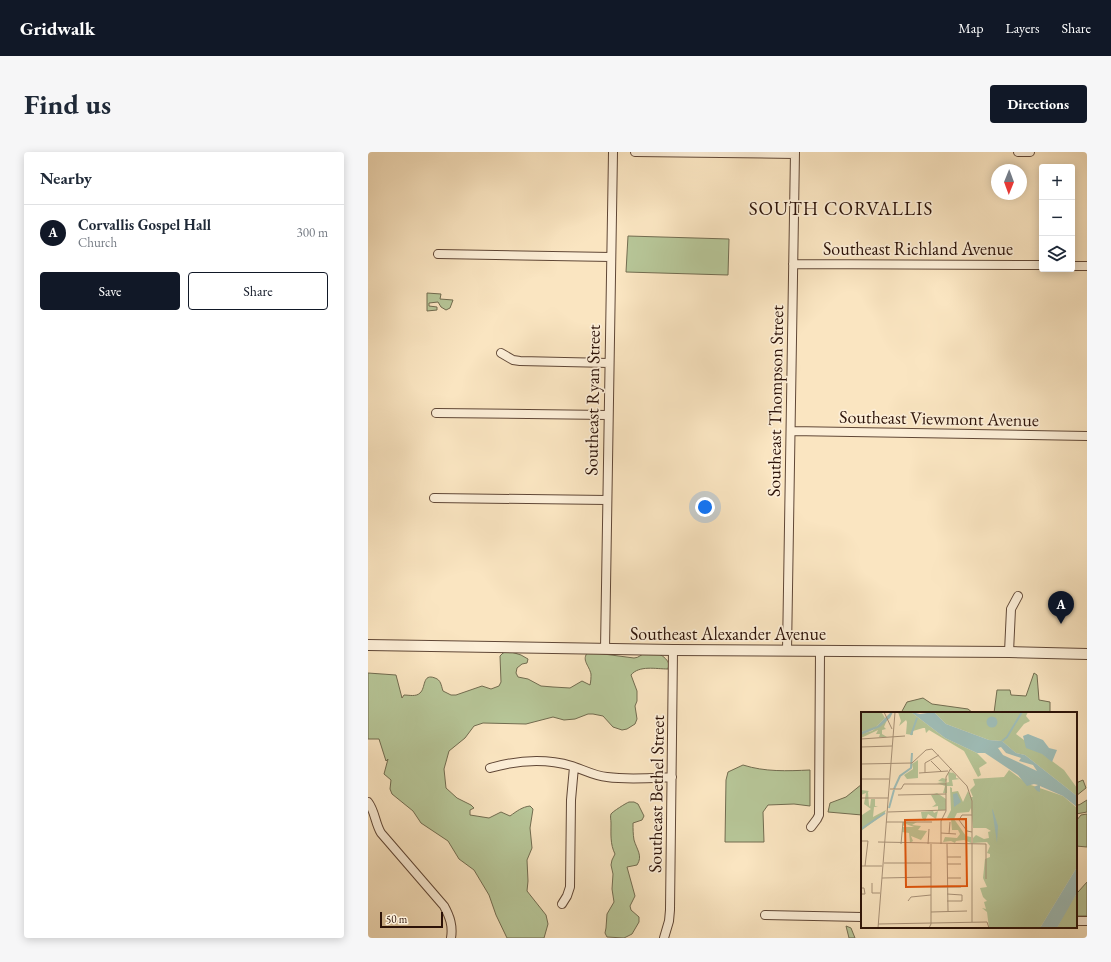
<!DOCTYPE html>
<html lang="en">
<head>
<meta charset="utf-8">
<style>
	:root { --surface:#fff; --page:#f6f6f7; --text:#1f2937; --muted:#747a83; --line:#e0e1e3; --accent:#111827 }
	body { margin:0; font-family:"EB Garamond",serif; background:var(--page); color:var(--text) }
	.controls { position:absolute; right:12px; top:12px; display:grid; overflow:hidden; border-radius:4px; box-shadow:0 2px 10px #0003 }
	.controls button { width:36px; height:36px; display:grid; place-items:center; padding:0; border:0; border-bottom:1px solid var(--line); background:var(--surface); color:var(--text); font:20px sans-serif }
	.compass { position:absolute; left:623px; top:12px; width:36px; height:36px; border-radius:50%; background:var(--surface); box-shadow:0 2px 10px #0003; rotate:181deg }
	.scale { position:absolute; left:12px; bottom:10px; width:63px; box-sizing:border-box; padding-left:4px; border:2px solid #2c1208; border-top:0; font-size:11px; line-height:14px; white-space:nowrap; color:#2c1208; -webkit-text-stroke:3px #fceed7; paint-order:stroke }
	.you { position:absolute; left:337px; top:355px; width:14px; height:14px; margin:-10px; border:3px solid #fff; border-radius:50%; background:#1a73e8; box-shadow:0 0 0 6px #1a73e833 }
	.badge { display:grid; place-items:center; width:26px; height:26px; border-radius:50%; background:var(--accent); color:#fff; font-size:13px; font-weight:700 }
	.pin { position:absolute; translate:-50% -33px; filter:drop-shadow(0 1px 2px #0008) }
	.pin::after { content:''; position:absolute; top:21px; width:14px; height:12px; background:inherit; clip-path:polygon(0 0,100% 0,50% 100%) }
	.list { margin:0; padding:0; list-style:none }
	h2 { display:flex; justify-content:space-between; align-items:center; height:52px; margin:0; padding:0 16px; font-size:17px }
	h2 small { font-size:13px; font-weight:400; color:var(--muted) }
	.list li { display:grid; grid-template-columns:26px 1fr auto; gap:12px; align-items:center; box-sizing:border-box; height:56px; padding:0 16px; border-top:1px solid var(--line) }
	.list b { display:block; font-size:15px; white-space:nowrap }
	.list p { margin:0; font-size:13px; white-space:nowrap; color:var(--muted) }
	.list em { font-size:13px; font-style:normal; color:var(--muted) }
	.actions { display:flex; gap:8px; padding:12px 16px }
	.actions a { flex:1; padding:9px 0; border:1px solid var(--accent); border-radius:4px; text-align:center; font-size:14px; color:var(--accent) }
	.actions .main { background:var(--accent); color:#fff }
	.icon { flex:none; width:22px; height:22px; fill:none; stroke:currentColor; stroke-width:2; stroke-linecap:round; stroke-linejoin:round }
	.map { position:relative; flex:none; width:719px; height:786px; overflow:hidden; border-radius:4px }
	header { display:flex; align-items:center; gap:24px; box-sizing:border-box; height:56px; padding:0 20px; background:var(--accent); color:#fff }
	header strong { font-size:19px }
	nav { display:flex; gap:22px; margin-inline-start:auto; font-size:14px }
	.intro { display:flex; align-items:center; justify-content:space-between; box-sizing:border-box; height:96px; padding:0 24px }
	h1 { margin:0; font-size:28px }
	.button { padding:10px 18px; border-radius:4px; background:var(--accent); color:#fff; font-size:14px; font-weight:700 }
	main { display:flex; gap:24px; padding:0 24px }
	aside { flex:1; background:var(--surface); border-radius:4px; box-shadow:0 2px 10px #0003 }
	.map>svg:first-child { display:block }
	.green { fill:#b7c698; stroke:#726c50 }
	.lines { fill:none; stroke-linecap:round; stroke-linejoin:round }
	.minor-casing { stroke:#604736; stroke-width:10 }
	.tertiary-casing { stroke:#604736; stroke-width:12 }
	.minor { stroke:#fceed7; stroke-width:8 }
	.tertiary { stroke:#fceed7; stroke-width:10 }
	.labels { text-anchor:middle; dominant-baseline:central; stroke-width:3.5; stroke-linejoin:round; paint-order:stroke }
	.street-label { font-size:18px; fill:#2c1208; stroke:#fceed7 }
	.neighbourhood-label { font-size:19px; letter-spacing:1px; fill:#2c1208; stroke:#fceed7 }
	.inset-river { fill:none; stroke:#9fbeb9; stroke-width:2 }
	.inset-road { fill:none; stroke:#a89177; stroke-width:1 }
	.view { fill:#df550c; fill-opacity:0.15; stroke:#df550c; stroke-width:2 }
	.inset-edge { fill:none; stroke:#2c1208; stroke-width:2 }
</style>
</head>
<body>
<header>
<strong>Gridwalk</strong>
<nav><a>Map</a><a>Layers</a><a>Share</a></nav>
</header>
<div class="intro"><h1>Find us</h1><a class="button">Directions</a></div>
<main>
<aside>
<h2>Nearby<small></small></h2>
<ul class="list">
<li><span class="badge">A</span><div><b>Corvallis Gospel Hall</b><p>Church</p></div><em>300 m</em></li>
</ul>
<div class="actions"><a class="main">Save</a><a>Share</a></div>
</aside>
<div class="map">
<svg width="719" height="786" viewBox="0 0 719 786">
	<rect width="100%" height="100%" fill="#fae5c1"/>
	<filter id="stains"><feTurbulence type="fractalNoise" baseFrequency=".005" numOctaves="4"/><feColorMatrix values="0 0 0 0 .2 0 0 0 0 .09 0 0 0 0 .02 0 0 0 .5 -.17"/></filter>
	<radialGradient id="worn" r=".72"><stop offset=".6" stop-color="#630" stop-opacity="0"/><stop offset="1" stop-color="#630" stop-opacity=".3"/></radialGradient>
	<path class="green" d="M 260,84 L 361,87 L 360,123 L 258,120 Z
		M 59,141 L 73,142 L 72,147 L 85,148 L 82,156 L 78,158 L 73,155 L 70,150 L 61,151 L 61,154 L 69,155 L 69,158 L 59,159 Z
		M 140,499 L 153,503 L 160,507 L 159,511 L 154,512 L 149,516 L 148,521 L 150,525 L 160,527 L 173,534 L 185,535 L 202,536 L 214,529 L 222,533 C 223,529 223,525 223,522 C 221,513 213,508 220,500 L 266,506 C 271,506 273,502 278,501 C 287,498 298,504 301,512 L 300,517 C 288,517 271,513 263,523 L 269,539 L 269,549 L 267,554 L 269,567 L 267,572 L 259,577 L 254,578 L 245,575 L 235,564 L 225,562 L 220,562 L 207,567 L 196,568 L 185,565 L 158,572 L 115,571 L 106,574 L 97,586 L 81,599 L 76,617 L 78,636 L 89,646 L 103,653 L 106,656 L 102,658 L 102,663 L 121,666 L 133,660 L 142,664 C 149,659 154,655 162,654 L 165,657 L 162,676 L 164,696 L 159,708 L 160,729 L 159,739 L 178,763 L 180,772 L 176,786 L 139,786 L 128,763 L 121,743 L 106,718 L 91,707 L 80,689 L 53,671 L 45,659 L 24,642 L 22,637 L 23,628 L 16,622 L 20,607 L 18,609 L 11,587 L 0,587 L 0,521 L 28,523 L 34,546 L 36,543 C 41,543 48,545 52,541 C 58,536 54,521 67,526 C 73,528 73,533 75,539 L 83,543 L 88,543 L 114,534 L 123,537 L 131,534 L 133,530 L 132,504 L 135,501 Z
		M 666,521 L 669,523 L 671,548 L 682,550 L 682,560 L 679,561 L 626,561 L 629,538 L 642,538 L 643,543 L 658,544 Z
		M 555,546 L 564,552 L 600,557 L 605,561 L 533,561 L 539,550 Z
		M 375,613 C 397,620 419,619 442,618 L 442,654 L 426,652 L 400,653 L 395,660 L 396,690 L 357,690 L 358,628 L 360,620 Z
		M 715,628 L 718,636 L 708,644 L 708,631 Z
		M 494,632 L 494,663 L 460,660 L 462,651 L 478,645 Z
		M 719,648 L 719,660 L 708,662 L 708,652 L 711,653 Z
		M 261,650 L 266,650 L 270,652 L 276,664 L 274,668 L 265,671 C 265,677 265,682 266,688 C 269,698 275,704 269,713 L 259,715 L 267,744 L 262,754 L 263,758 L 271,765 L 271,770 L 264,782 L 256,786 L 239,785 L 237,781 L 238,776 L 239,762 L 246,750 L 244,737 L 245,722 L 243,713 L 244,708 L 247,702 C 242,692 243,682 243,671 C 243,668 242,664 243,662 C 244,660 258,651 261,650 Z
		M 719,662 L 719,695 L 708,694 L 708,669 L 713,663 Z
		M 719,730 L 719,764 L 708,764 L 708,740 L 710,740 Z
		M 478,774 L 483,776 L 487,786 L 481,786 Z"/>
	<g class="lines">
		<defs>
			<path id="minor" d="M 267,0 L 427,2
				M 650,0 L 662,0
				M 70,102 L 243,105
				M 425,112 L 674,113
				M 704,114 L 719,114
				M 133,201 L 145,208 L 152,209 L 241,211
				M 68,261 L 240,263
				M 423,279 L 719,284
				M 66,346 L 239,348
				M 237,497 L 245,0
				M 419,499 L 427,0
				M 641,500 L 643,457 L 650,444
				M 122,616 C 150,608 176,606 204,614 C 216,618 227,624 239,625 C 261,628 283,626 304,625
				M 0,650 C 7,659 7,671 13,681 L 76,754 C 82,765 85,774 83,786
				M 443,675 L 449,667 L 451,663 L 452,499
				M 194,752 L 199,744 L 202,735 L 203,648 L 206,615
				M 397,763 L 494,765
				M 708,769 L 719,769
				M 296,786 L 301,769 L 302,758 L 305,498"/>
			<path id="tertiary" d="M 0,493 L 305,498 L 641,500 L 719,502"/>
		</defs>
		<use href="#minor" class="minor-casing"/>
		<use href="#tertiary" class="tertiary-casing"/>
		<use href="#minor" class="minor"/>
		<use href="#tertiary" class="tertiary"/>
	</g>
	<g class="labels">
		<g class="street-label">
			<text x="550" y="96">Southeast Richland Avenue</text>
			<text transform="translate(224 248) rotate(-89)">Southeast Ryan Street</text>
			<text transform="translate(407 249) rotate(-89)">Southeast Thompson Street</text>
			<text transform="translate(571 266) rotate(1)">Southeast Viewmont Avenue</text>
			<text x="360" y="481">Southeast Alexander Avenue</text>
			<text transform="translate(288 642) rotate(-89)">Southeast Bethel Street</text>
		</g>
		<g class="neighbourhood-label">
			<text x="473" y="56">SOUTH CORVALLIS</text>
		</g>
	</g>
	<g transform="translate(493 560)">
		<rect width="216" height="216" fill="#fae5c1"/>
		<path d="M 37,0 L 50,0 L 84,26 L 116,41 L 126,51 L 118,56 L 120,63 L 117,65 L 103,39 L 68,18 L 65,21 L 64,16 L 62,16 L 52,19 L 52,23 L 45,22 L 46,10 L 45,8 L 38,14 L 40,9 ZM 73,0 L 167,0 L 165,4 L 169,9 L 163,12 L 155,22 L 203,58 L 216,76 L 216,84 L 164,43 L 155,41 L 141,29 L 128,28 L 85,12 ZM 0,1 L 21,1 L 24,6 L 14,16 L 0,20 ZM 26,8 L 23,15 L 25,17 L 21,18 L 21,22 L 26,25 L 18,25 L 19,22 L 15,22 L 17,18 L 0,26 L 0,22 L 11,19 ZM 57,48 L 57,66 L 46,67 L 43,63 L 52,57 L 51,52 ZM 89,58 L 95,63 L 95,66 L 99,67 L 91,68 L 92,74 L 86,74 L 86,81 L 82,81 L 84,74 L 76,71 L 83,70 L 77,69 L 81,66 L 86,67 L 84,71 L 88,70 L 87,60 L 92,61 ZM 148,58 L 167,72 L 202,84 L 216,96 L 216,155 L 179,216 L 128,216 L 126,200 L 121,196 L 125,197 L 123,190 L 126,189 L 122,185 L 119,176 L 126,175 L 122,166 L 124,147 L 129,145 L 129,142 L 126,141 L 129,134 L 126,130 L 112,131 L 112,126 L 115,123 L 123,127 L 128,126 L 127,120 L 130,119 L 125,116 L 112,116 L 110,96 L 108,100 L 96,101 L 93,107 L 105,124 L 110,125 L 110,131 L 103,128 L 95,129 L 94,131 L 90,129 L 82,130 L 84,125 L 96,126 L 99,122 L 97,118 L 91,118 L 90,107 L 86,106 L 90,98 L 89,75 L 91,76 L 91,80 L 97,79 L 102,90 L 107,79 L 110,85 L 112,85 L 109,78 L 114,73 L 112,67 L 143,65 ZM 0,78 L 8,79 L 7,80 L 8,93 L 9,95 L 10,87 L 14,87 L 14,94 L 17,95 L 13,95 L 12,105 L 25,98 L 23,102 L 0,119 L 1,103 L 10,97 L 3,92 L 5,81 L 0,83 ZM 76,81 L 85,87 L 85,98 L 77,98 L 77,94 L 71,95 L 75,92 L 70,83 ZM 72,99 L 73,101 L 77,99 L 75,107 L 67,102 L 64,109 L 61,106 L 60,100 ZM 42,110 L 56,110 L 51,113 L 60,114 L 57,118 L 66,119 L 60,128 L 50,124 L 52,129 L 49,131 L 48,121 L 41,120 L 42,115 L 53,115 L 45,112 L 42,114 ZM 216,181 L 216,216 L 196,216 L 204,200 Z" fill="#b7c698"/>
		<path d="M 30,0 L 32,0 L 29,6 L 19,15 L 0,23 L 0,20 L 16,14 ZM 50,0 L 59,2 L 73,0 L 85,12 L 128,28 L 141,29 L 155,41 L 164,43 L 216,84 L 216,95 L 202,84 L 179,74 L 179,80 L 176,79 L 173,75 L 177,73 L 173,72 L 166,74 L 157,63 L 124,41 L 116,41 L 84,26 ZM 140,35 L 145,41 L 160,46 L 158,49 L 172,53 L 176,59 L 142,43 L 137,36 ZM125.5 10a5.5 5.5 0 1 1 11 0a5.5 5.5 0 1 1-11 0ZM 167,22 L 182,28 L 188,36 L 196,38 L 191,50 L 181,42 L 165,36 L 162,24 ZM 96,81 L 100,90 L 93,95 L 92,82 ZM 131,97 L 132,98 L 137,114 L 136,131 ZM 216,155 L 216,181 L 196,216 L 179,216 Z" fill="#9fbeb9" fill-rule="evenodd"/>
		<path class="inset-river" d="M 50,23 L 56,6M 141,29 L 146,25 L 161,0M 33,77 L 39,64 L 50,56 L 51,41M 28,96 L 33,78M 0,117 L 24,101"/>
		<path class="inset-road" d="M 5,0 L 22,0M 23,0 L 31,17M 0,27 L 44,24M 0,35 L 31,34M 70,49 L 81,60M 0,52 L 51,51 L 65,38 L 71,37 L 106,74 L 111,89 L 111,210M 58,61 L 87,59M 64,61 L 64,51 L 78,43M 0,67 L 28,67M 29,77 L 40,77 L 43,72 L 85,72M 37,83 L 85,82M 0,86 L 27,86M 27,100 L 85,98M 111,103 L 101,103 L 98,108 L 106,119 L 111,120M 25,110 L 71,110M 80,121 L 95,122M 88,122 L 89,110M 0,129 L 7,129 L 4,154M 17,130 L 125,132 L 125,167M 40,132 L 42,110M 67,132 L 68,117M 80,132 L 80,109 L 85,99 L 85,65 L 90,56M 86,132 L 87,199M 86,145 L 100,145M 23,151 L 70,151M 86,152 L 100,152M 0,154 L 21,154M 21,166 L 70,165M 86,166 L 100,166M 11,171 L 11,181 L 19,181M 70,175 L 100,175M 0,176 L 3,176 L 4,182 L 0,182M 86,182 L 101,183 L 101,189 L 86,189M 47,189 L 50,185 L 70,183M 70,200 L 106,199M 17,212 L 126,210 L 128,216M 17,216 L 34,0M 68,216 L 70,212 L 70,132"/>
		<path class="view" d="M 105,107 L 106,174 L 45,175 L 44,108 Z"/>
		<rect width="216" height="216" class="inset-edge"/>
	</g>
	<rect width="100%" height="100%" filter="url(#stains)"/>
	<rect width="100%" height="100%" fill="url(#worn)"/>
</svg>
<div class="controls">
<button>+</button>
<button>−</button>
<button><svg class="icon" aria-label="layers" viewBox="0 0 24 24"><path d="M12 4l9 5-9 5-9-5zM3 14l9 5 9-5"/></svg></button>
</div>
<svg class="compass" viewBox="-18 -18 36 36"><path d="M0-13l5 13h-10z" fill="#e53935"/><path d="M0 13l5-13h-10z" fill="#747a83"/></svg>
<div class="scale">50 m</div>
<div class="you"></div>
<div class="pin badge" style="left:693px;top:472px">A</div>
</div>
</main>
</body>
</html>
